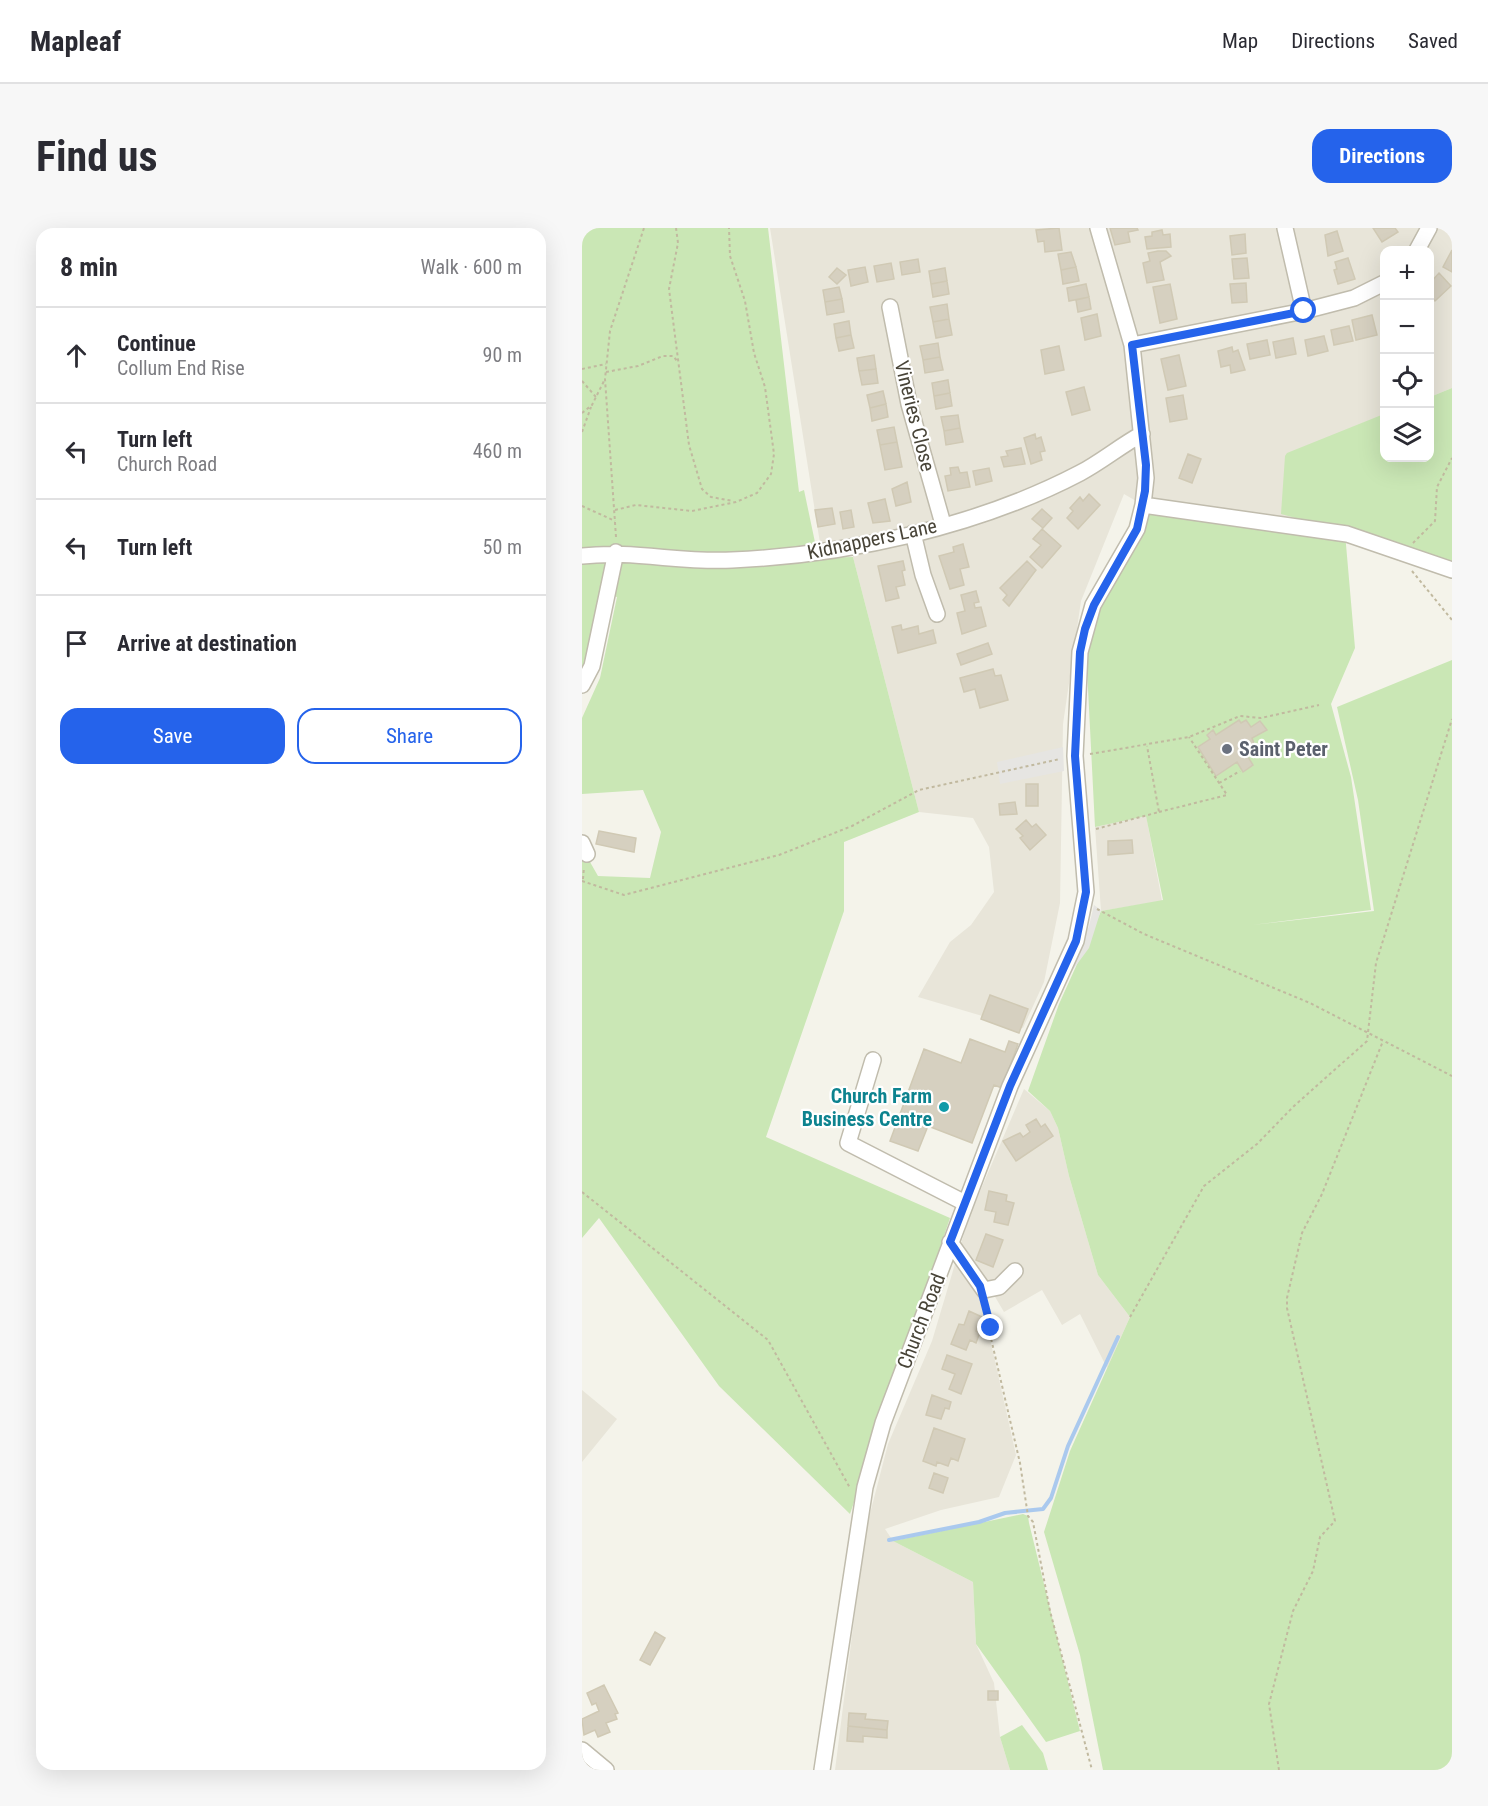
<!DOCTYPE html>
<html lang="en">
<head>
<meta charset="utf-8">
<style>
	:root { --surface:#fff; --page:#f7f7f7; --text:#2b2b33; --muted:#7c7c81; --line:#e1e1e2; --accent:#2563eb }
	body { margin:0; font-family:"Roboto Condensed",sans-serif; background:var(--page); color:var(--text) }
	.controls { position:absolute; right:18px; top:18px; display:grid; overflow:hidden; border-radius:12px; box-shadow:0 6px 24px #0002 }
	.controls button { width:54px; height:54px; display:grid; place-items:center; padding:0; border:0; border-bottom:2px solid var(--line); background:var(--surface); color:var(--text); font:30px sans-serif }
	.stop { position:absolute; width:18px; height:18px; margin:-14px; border:4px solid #2563eb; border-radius:50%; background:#fff }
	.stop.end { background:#2563eb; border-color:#fff; box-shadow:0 2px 6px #0008 }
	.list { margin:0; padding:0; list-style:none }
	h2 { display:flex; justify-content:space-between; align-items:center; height:78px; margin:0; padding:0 24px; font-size:26px }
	h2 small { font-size:20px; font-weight:400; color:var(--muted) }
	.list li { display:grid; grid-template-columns:39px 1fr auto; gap:18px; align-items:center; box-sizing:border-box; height:96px; padding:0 24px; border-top:2px solid var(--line) }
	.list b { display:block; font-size:22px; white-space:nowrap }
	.list p { margin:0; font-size:20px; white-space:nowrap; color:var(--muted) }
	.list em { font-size:20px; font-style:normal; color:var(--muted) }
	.actions { display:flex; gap:12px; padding:18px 24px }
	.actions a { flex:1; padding:14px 0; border:2px solid var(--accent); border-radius:18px; text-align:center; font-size:21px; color:var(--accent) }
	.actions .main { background:var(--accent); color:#fff }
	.icon { flex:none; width:33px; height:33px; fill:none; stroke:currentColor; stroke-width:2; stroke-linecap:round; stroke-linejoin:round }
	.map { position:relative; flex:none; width:870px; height:1542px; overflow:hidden; border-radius:18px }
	header { display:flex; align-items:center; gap:36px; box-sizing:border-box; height:84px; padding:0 30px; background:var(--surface); border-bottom:2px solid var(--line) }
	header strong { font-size:28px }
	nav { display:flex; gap:33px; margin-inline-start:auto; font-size:21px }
	.intro { display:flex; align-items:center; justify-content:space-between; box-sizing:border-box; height:144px; padding:0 36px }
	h1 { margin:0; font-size:42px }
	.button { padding:15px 27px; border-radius:18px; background:var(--accent); color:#fff; font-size:21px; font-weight:700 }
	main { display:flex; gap:36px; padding:0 36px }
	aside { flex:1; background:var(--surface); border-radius:18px; box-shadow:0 6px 24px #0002 }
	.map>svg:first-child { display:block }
	.residential { fill:#e8e5d9 }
	.green { fill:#cae7b5 }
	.parking { fill:#e6e5e2 }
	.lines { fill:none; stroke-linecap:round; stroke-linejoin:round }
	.stream { stroke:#aac9ee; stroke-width:4 }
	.building { fill:#d6d0c0; stroke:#d0c9b4; stroke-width:1.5 }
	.minor-casing { stroke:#c0bcad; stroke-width:18 }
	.path { stroke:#c1b99f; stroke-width:2; stroke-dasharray:3 3; stroke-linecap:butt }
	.minor { stroke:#fff; stroke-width:15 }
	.route { stroke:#2563eb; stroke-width:8 }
	.worship-dot { fill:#6b7280; stroke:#fff; stroke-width:2 }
	.culture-dot { fill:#0f9aa8; stroke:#fff; stroke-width:2 }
	.labels { text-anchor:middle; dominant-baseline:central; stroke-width:4.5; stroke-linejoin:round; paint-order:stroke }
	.street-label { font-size:20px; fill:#484438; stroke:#fff }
	.worship-label { font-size:20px; font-weight:bold; fill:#5b616d; stroke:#fff; text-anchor:start }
	.culture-label { font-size:20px; font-weight:bold; fill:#0d838f; stroke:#fff; text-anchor:end }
</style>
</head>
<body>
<header>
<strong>Mapleaf</strong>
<nav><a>Map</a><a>Directions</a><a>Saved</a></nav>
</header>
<div class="intro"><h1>Find us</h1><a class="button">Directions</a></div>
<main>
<aside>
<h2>8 min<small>Walk · 600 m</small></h2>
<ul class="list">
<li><svg class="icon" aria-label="ahead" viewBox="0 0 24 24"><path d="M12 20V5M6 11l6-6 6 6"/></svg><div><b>Continue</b><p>Collum End Rise</p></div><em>90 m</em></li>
<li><svg class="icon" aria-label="left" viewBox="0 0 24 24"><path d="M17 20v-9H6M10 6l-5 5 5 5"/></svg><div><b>Turn left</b><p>Church Road</p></div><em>460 m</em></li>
<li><svg class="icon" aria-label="left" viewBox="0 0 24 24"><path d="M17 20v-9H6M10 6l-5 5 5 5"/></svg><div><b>Turn left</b></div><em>50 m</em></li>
<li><svg class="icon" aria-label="arrive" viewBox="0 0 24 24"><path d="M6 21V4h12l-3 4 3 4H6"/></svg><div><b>Arrive at destination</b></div></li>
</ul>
<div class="actions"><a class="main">Save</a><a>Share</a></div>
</aside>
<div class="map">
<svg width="870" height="1542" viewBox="0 0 870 1542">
	<rect width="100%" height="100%" fill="#f4f3ea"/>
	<path class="residential" d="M 188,0 L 870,0 L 870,160 L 848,169 L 848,22 L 802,22 L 802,188 L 763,298 L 561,277 L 542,266 L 499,373 L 481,496 L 478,675 L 462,754 L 441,800 L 336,769 L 368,714 L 389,697 L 412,664 L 407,619 L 391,590 L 337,584 L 271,329 L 269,311 L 238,315 Z
		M 564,587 L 580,673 L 519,683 L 513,599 Z
		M 442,861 L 468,883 L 476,900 L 487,948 L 516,1047 L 548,1089 L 525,1140 L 498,1086 L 480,1097 L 460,1062 L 422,1084 L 412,1067 L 400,1075 L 434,1227 L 417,1269 L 359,1282 L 303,1301 L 311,1313 L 391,1354 L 394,1416 L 412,1455 L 418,1509 L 428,1542 L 253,1542 L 283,1305 L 306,1216 L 350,1113 L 387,989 Z
		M 0,1162 L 35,1191 L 0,1234 Z"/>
	<path class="green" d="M 0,0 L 186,0 L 217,264 L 222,262 L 234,319 L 229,330 L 271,329 L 337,584 L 262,614 L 262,683 L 184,909 L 368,990 L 268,1286 L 137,1158 L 17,990 L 0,1010 L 0,620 L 16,648 L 68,650 L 79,604 L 61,562 L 0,566 L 0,490 L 18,450 L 35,369 L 22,366 L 0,448 Z
		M 870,160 L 870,333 L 763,305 L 773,420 L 749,476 L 769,549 L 789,682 L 670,697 L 792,683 L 776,572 L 755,479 L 870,432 L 870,1542 L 521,1542 L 498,1427 L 462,1304 L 488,1223 L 548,1089 L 516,1047 L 487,948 L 476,900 L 468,883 L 446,863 L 477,776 L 519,683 L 581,672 L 564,588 L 513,599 L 503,401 L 561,277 L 721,292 L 699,286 L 703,228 L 705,225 L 802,186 L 802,230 L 848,230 L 848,169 Z
		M 441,1286 L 446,1288 L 447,1295 L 498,1503 L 464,1514 L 394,1416 L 391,1354 L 311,1313 Z
		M 440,1497 L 461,1525 L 466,1542 L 428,1542 L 418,1509 Z"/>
	<path class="parking" d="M 481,519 L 482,543 L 418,556 L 415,534 Z
		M 512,677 L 519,682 L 507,720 L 487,747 L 507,698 Z"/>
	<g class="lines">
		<path class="stream" d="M 307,1312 L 397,1294 L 423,1285 L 461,1281 L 469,1270 L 486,1218 L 536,1109"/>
	</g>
	<path class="building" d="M 477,0 L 480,22 L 463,24 L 462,13 L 456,14 L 454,2 Z
		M 528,0 L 555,0 L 556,2 L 546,4 L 548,14 L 533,17 Z
		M 791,0 L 813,0 L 816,4 L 800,14 Z
		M 580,2 L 581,7 L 588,6 L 589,19 L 565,21 L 563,9 L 570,8 L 570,4 Z
		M 755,3 L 761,23 L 746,28 L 743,7 Z
		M 663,6 L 664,25 L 650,27 L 648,8 Z
		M 870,22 L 870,44 L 861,39 Z
		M 576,23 L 584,23 L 589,28 L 578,34 L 582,52 L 565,55 L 561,35 L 568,33 L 566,25 Z
		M 489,24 L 494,39 L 479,42 L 476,26 Z
		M 665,30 L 667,50 L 652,51 L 650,31 Z
		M 766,30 L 773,51 L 756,56 L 752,42 L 755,41 L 753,34 Z
		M 336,31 L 338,44 L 320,47 L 318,34 Z
		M 309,35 L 312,51 L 295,54 L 292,38 Z
		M 283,39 L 286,54 L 269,58 L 266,42 Z
		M 494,39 L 497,53 L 481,56 L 479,42 Z
		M 255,40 L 264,47 L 255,56 L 247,49 Z
		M 363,40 L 365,53 L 349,56 L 347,43 Z
		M 857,45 L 869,58 L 853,73 L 848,67 L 848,55 Z
		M 365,53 L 367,66 L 351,69 L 349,56 Z
		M 664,55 L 665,74 L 650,75 L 648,56 Z
		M 504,56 L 507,69 L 487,73 L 485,60 Z
		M 588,56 L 595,91 L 578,95 L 571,59 Z
		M 257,59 L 260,71 L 243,74 L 241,62 Z
		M 507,69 L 509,81 L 496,84 L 494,72 Z
		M 260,71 L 262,84 L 245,87 L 243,74 Z
		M 365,76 L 367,91 L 351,94 L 348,79 Z
		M 515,86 L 519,108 L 503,112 L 499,90 Z
		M 790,87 L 795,107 L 774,112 L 770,92 Z
		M 367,91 L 370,107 L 354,110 L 351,94 Z
		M 267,93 L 269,107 L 254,110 L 252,96 Z
		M 767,98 L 771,113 L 752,117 L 749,102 Z
		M 269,107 L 272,120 L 257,123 L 254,110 Z
		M 742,108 L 746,123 L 726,128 L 723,112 Z
		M 711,110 L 714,126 L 694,130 L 691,114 Z
		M 685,112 L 688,127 L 668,131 L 665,116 Z
		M 356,115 L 358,129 L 341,132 L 338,118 Z
		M 477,118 L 482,142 L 463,146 L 459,122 Z
		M 650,119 L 651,124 L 656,122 L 663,142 L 649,145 L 648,137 L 639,139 L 636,123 Z
		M 292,127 L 294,141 L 277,143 L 275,130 Z
		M 597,127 L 604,158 L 586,162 L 579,131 Z
		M 358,129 L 361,142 L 343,145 L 341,132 Z
		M 294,141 L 296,155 L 280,157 L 277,143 Z
		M 366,152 L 368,165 L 352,168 L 350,155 Z
		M 502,159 L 508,182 L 490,187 L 484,164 Z
		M 301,163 L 304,176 L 288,180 L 285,167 Z
		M 368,165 L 370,178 L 354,181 L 352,168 Z
		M 601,167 L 605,191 L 588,194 L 584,170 Z
		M 304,176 L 306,189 L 290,193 L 288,180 Z
		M 376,187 L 378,200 L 362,203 L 359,189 Z
		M 312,199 L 315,214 L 298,217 L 295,202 Z
		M 378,200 L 381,214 L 364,217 L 362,203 Z
		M 453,206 L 454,211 L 459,209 L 463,223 L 458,224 L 460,232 L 449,236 L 442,210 Z
		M 315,214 L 320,239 L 303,242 L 298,217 Z
		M 439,220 L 443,236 L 422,239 L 419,229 L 426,228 L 424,223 Z
		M 606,226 L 619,231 L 610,255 L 597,250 Z
		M 376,239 L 378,245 L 385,244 L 388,259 L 366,263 L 363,248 L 369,247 L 368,240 Z
		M 407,240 L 410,253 L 394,257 L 391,243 Z
		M 325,254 L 329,274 L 314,278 L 310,261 Z
		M 507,266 L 518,277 L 496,301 L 485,290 L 491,283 L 488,280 L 498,269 L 501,273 Z
		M 303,271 L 308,293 L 291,295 L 286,275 Z
		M 250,280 L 253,296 L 236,299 L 233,282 Z
		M 460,281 L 470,290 L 461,300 L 450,291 Z
		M 269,282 L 272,299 L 261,301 L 258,284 Z
		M 460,301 L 479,318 L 460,340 L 448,329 L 459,317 L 451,311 Z
		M 381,316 L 387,339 L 378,341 L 382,357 L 368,361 L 357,328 L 372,324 L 371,319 Z
		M 321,333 L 323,342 L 320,343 L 323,357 L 314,359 L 317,370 L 304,373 L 296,338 Z
		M 445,333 L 454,342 L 427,378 L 421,372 L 425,367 L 418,360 Z
		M 394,363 L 397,374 L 392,375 L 393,380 L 399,379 L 404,398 L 380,406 L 375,385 L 383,383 L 379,367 Z
		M 319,397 L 320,402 L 336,398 L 337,406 L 351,402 L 354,415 L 316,425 L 310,399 Z
		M 406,415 L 410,426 L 379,437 L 375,426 Z
		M 411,441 L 413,448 L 419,447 L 426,472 L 398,480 L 393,461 L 382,464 L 378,450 Z
		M 657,492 L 659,495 L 664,492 L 669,499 L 678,493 L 685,502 L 670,510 L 675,523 L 666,529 L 671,537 L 661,544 L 655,534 L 634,548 L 616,519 L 628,511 L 625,507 L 631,502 L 634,507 Z
		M 444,556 L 456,556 L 456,578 L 444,578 Z
		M 433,574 L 435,586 L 418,587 L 417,576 Z
		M 444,592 L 450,599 L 454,596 L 464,607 L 448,622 L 438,610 L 441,608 L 434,601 Z
		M 17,603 L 54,610 L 52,624 L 14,616 Z
		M 550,612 L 551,625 L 526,627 L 526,613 Z
		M 408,767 L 446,781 L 437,805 L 399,791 Z
		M 388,811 L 423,824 L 427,813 L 436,816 L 420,860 L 412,857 L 390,915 L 346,898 L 336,923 L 308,913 L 342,821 L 379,835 Z
		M 454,891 L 459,899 L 463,896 L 471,908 L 434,933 L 421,913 L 438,905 L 441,909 L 448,904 L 444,897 Z
		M 407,963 L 425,967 L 424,973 L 432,975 L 426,997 L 412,994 L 414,984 L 403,982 Z
		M 404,1006 L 421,1012 L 411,1039 L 394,1032 Z
		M 387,1083 L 400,1089 L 394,1103 L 398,1104 L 394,1115 L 388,1112 L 384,1122 L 369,1116 L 377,1096 L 382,1097 Z
		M 365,1127 L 390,1136 L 379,1166 L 367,1161 L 373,1146 L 360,1141 Z
		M 350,1167 L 369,1174 L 367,1181 L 363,1180 L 359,1191 L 344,1187 Z
		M 352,1200 L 383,1211 L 376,1233 L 369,1230 L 366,1238 L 355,1234 L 354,1238 L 341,1233 Z
		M 352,1245 L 366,1250 L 361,1265 L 347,1260 Z
		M 73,1404 L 83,1410 L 68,1437 L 58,1432 Z
		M 22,1457 L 36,1485 L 33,1486 L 35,1491 L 24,1495 L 28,1504 L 16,1509 L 13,1502 L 2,1507 L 0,1491 L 17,1483 L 14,1475 L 10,1477 L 5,1465 Z
		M 406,1463 L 416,1463 L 416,1472 L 406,1472 Z
		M 267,1485 L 284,1486 L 283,1491 L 306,1493 L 305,1502 L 266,1498 Z
		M 266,1498 L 305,1502 L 305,1510 L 281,1508 L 281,1514 L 265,1513 Z"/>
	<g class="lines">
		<defs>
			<path id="minor" d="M 703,0 L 722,83
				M 835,22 L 847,0
				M 308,79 L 327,176 L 361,296
				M 550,117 L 722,83 L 772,70 L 802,55
				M 561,277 L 765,306 L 870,342
				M 331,305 L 341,347 L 355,386
				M 0,328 C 50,322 100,335 150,332 C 265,327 395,299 498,245 C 519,234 538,218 560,206
				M 0,457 L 10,438 L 34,324
				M 0,615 L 5,626
				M 291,832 L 266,915 L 383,975
				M 368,1014 L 402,1062 L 417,1059 L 433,1043
				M 0,1522 L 24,1542
				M 240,1542 L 283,1259 L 301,1195 L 428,858 L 494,713 L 504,664 L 493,528 L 498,424 L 511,377 L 555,301 L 561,277 L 564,250 L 550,117 L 516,0"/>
		</defs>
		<use href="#minor" class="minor-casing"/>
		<path class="path" d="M 94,0 L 96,15 L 87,61 L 107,217 L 120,261 L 129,269 L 151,273
			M 0,141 L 24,136
			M 24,144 L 56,138 L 81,128 L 91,128 L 96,134
			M 0,153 L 14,169
			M 0,185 L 10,177 L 22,153
			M 0,204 L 9,179
			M 0,278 L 33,293
			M 33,282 L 54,277 L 110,283 L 154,274 L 175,265 L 189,246 L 192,226 L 183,159 L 172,125 L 163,73 L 148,28 L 147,0
			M 34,309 L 23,151 L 28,103 L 62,0
			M 831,315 L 853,293 L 855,259 L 870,230
			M 830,343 L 870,392
			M 508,526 L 607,509 L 658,488 L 679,490 L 737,477
			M 637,555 L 658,543
			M 577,584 L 645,567 L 607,509
			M 514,601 L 577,584 L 565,518
			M 1,651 L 2,639
			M 0,653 L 42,667 L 197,627 L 270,598 L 337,562 L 478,531
			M 515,681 L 562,706 L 728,775 L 870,848
			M 0,964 L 186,1112 L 268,1260
			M 401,1076 L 438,1235 L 446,1288 L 451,1294 L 468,1383 L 510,1542
			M 548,1089 L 622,958 L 675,916 L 711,879 L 785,813 L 794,735 L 870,491
			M 697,1542 L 687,1476 L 711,1383 L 731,1343 L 738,1309 L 753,1293 L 705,1080 L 705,1070 L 720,1005 L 740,966 L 801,813"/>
		<use href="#minor" class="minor"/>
	</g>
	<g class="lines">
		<path class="route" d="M 409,1100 L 398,1058 L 368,1014 L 428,858 L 494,713 L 504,664 L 493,528 L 498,424 L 503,401 L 512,377 L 555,301 L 563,263 L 564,237 L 550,117 L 722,83"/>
	</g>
	<circle class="worship-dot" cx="645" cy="521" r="6"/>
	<circle class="culture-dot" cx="362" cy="879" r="6"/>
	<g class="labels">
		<g class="street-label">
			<text transform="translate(333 188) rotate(76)">Vineries Close</text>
			<text transform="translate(290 311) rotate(-12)">Kidnappers Lane</text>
			<text transform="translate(339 1093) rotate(-69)">Church Road</text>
		</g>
		<g class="worship-label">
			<text x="657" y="521">Saint Peter</text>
		</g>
		<g class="culture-label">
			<text x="350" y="868">Church Farm<tspan x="350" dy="23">Business Centre</tspan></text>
		</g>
	</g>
</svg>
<div class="controls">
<button>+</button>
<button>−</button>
<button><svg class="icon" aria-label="locate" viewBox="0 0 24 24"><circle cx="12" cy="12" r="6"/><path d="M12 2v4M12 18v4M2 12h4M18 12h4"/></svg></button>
<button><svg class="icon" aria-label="layers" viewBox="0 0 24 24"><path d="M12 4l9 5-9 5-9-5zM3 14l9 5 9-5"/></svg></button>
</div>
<div class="stop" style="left:722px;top:83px"></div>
<div class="stop end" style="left:409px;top:1100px"></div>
</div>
</main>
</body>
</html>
